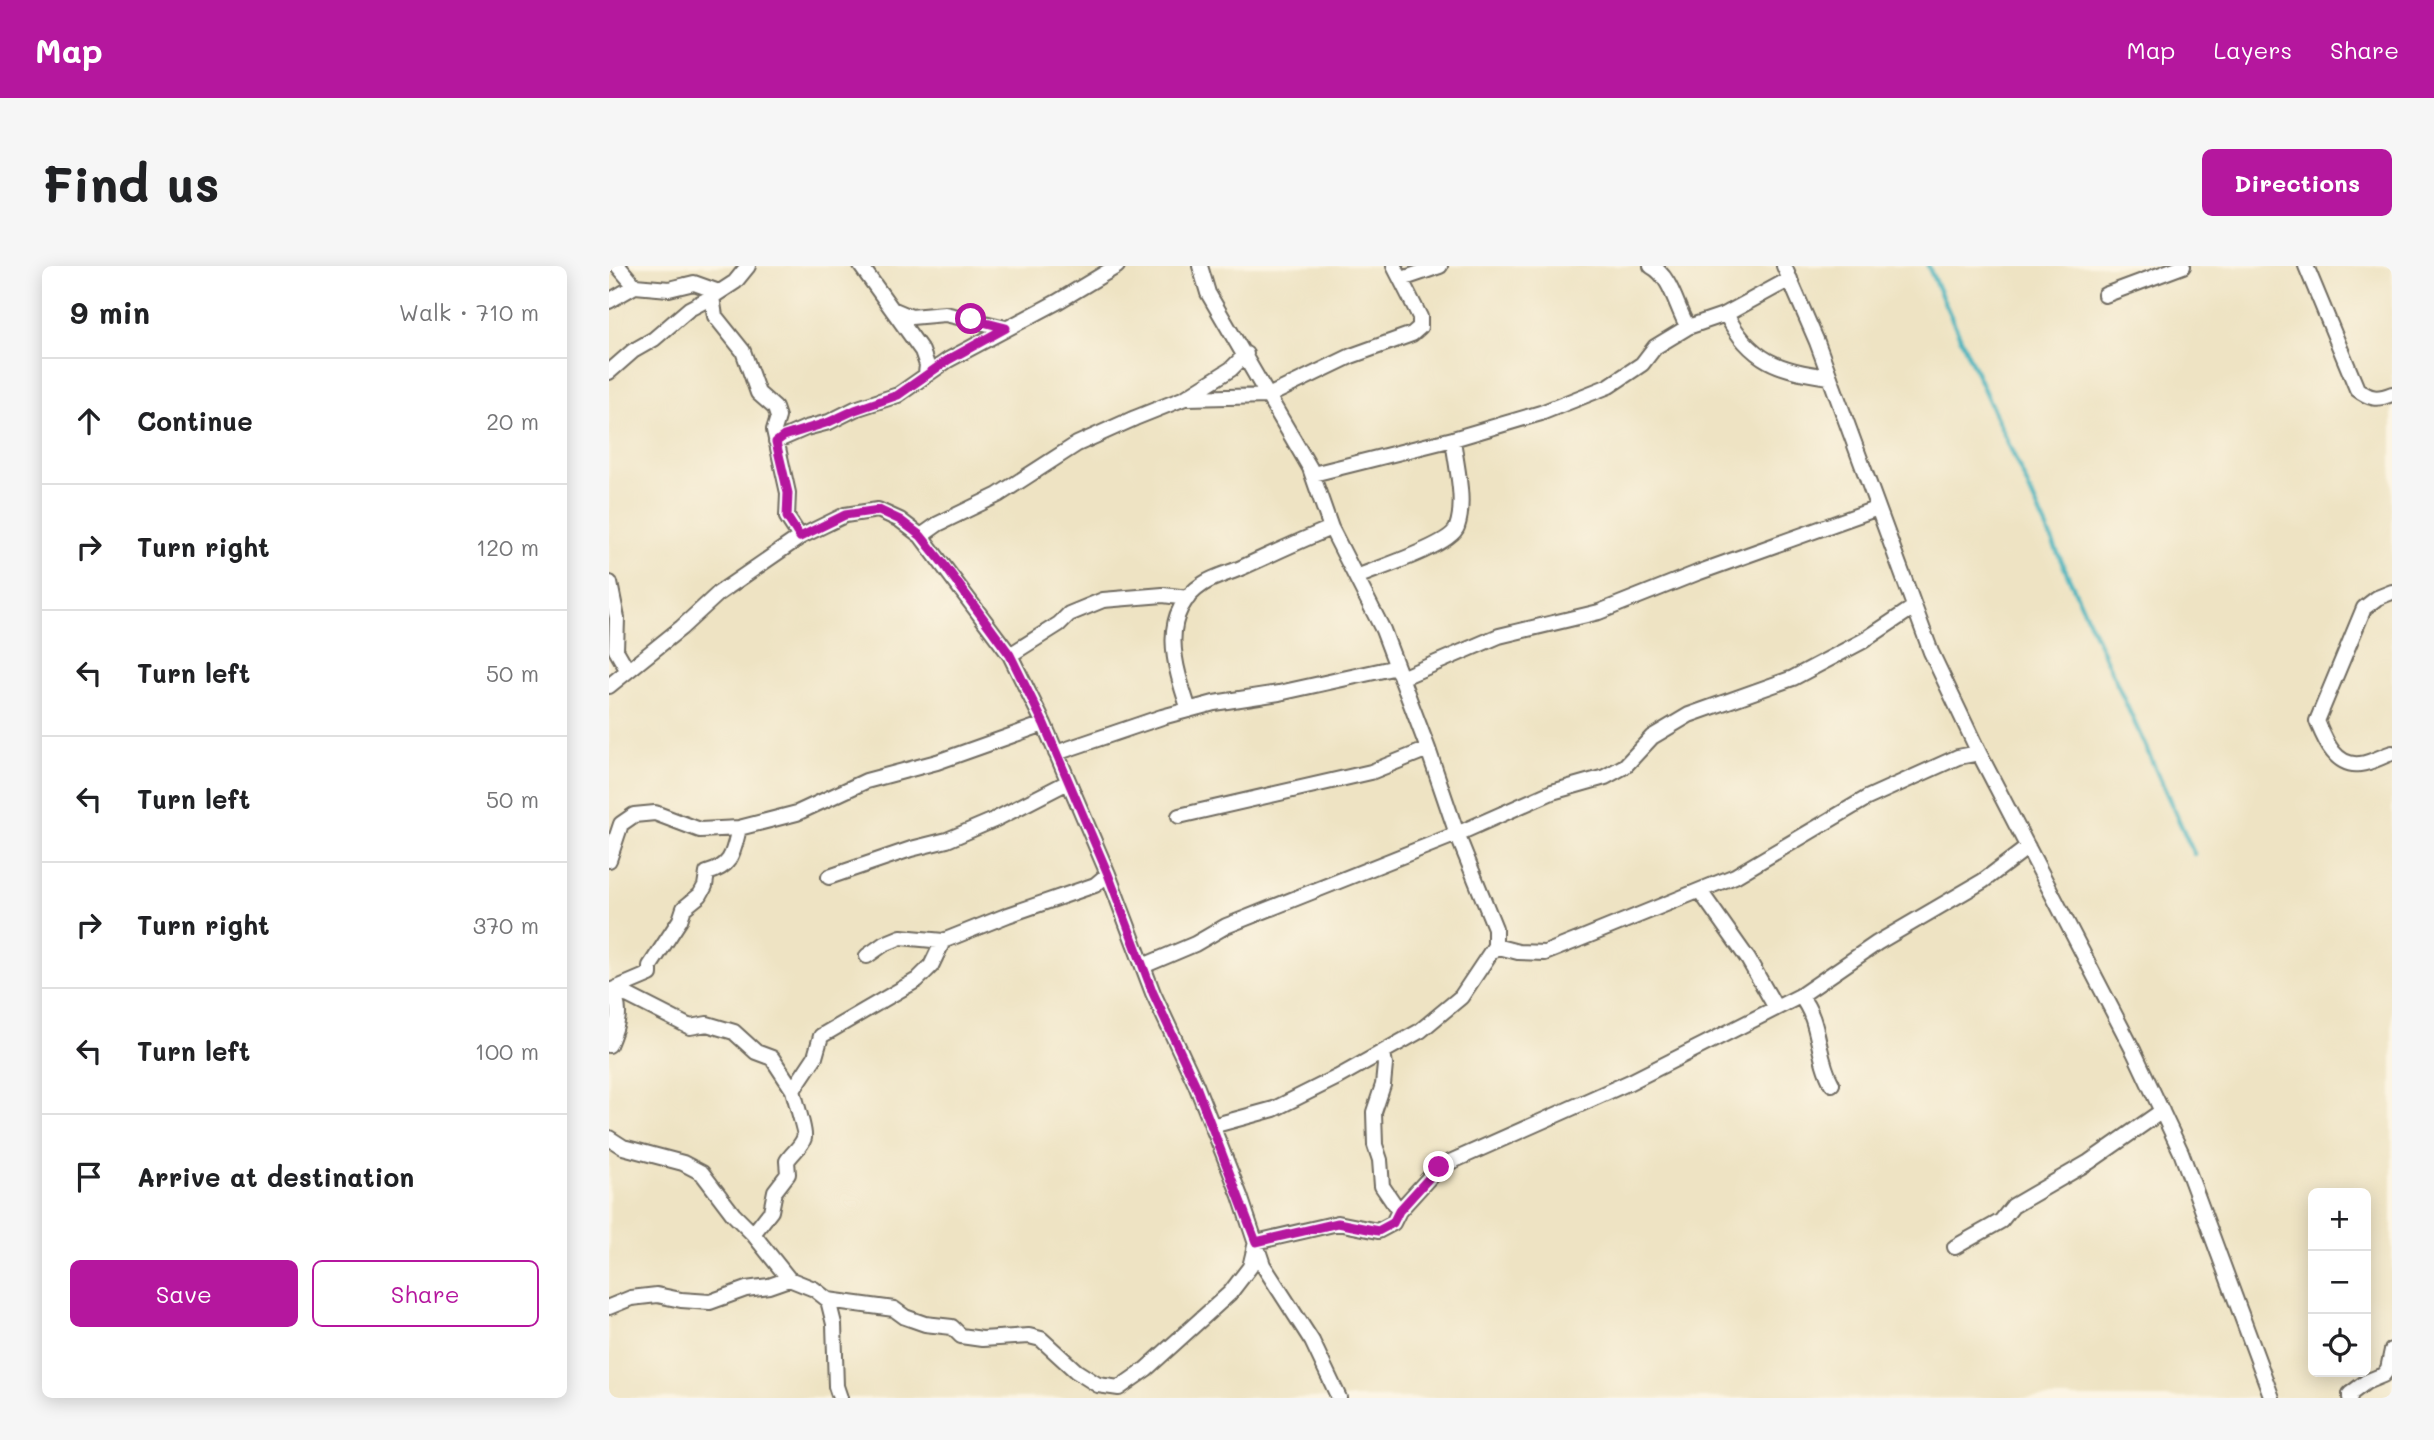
<!DOCTYPE html>
<html lang="en">
<head>
<meta charset="utf-8">
<style>
	:root { --surface:#fff; --page:#f6f6f6; --text:#202124; --muted:#757577; --line:#e0e0e0; --accent:#b5179e }
	body { margin:0; font-family:Mali,sans-serif; background:var(--page); color:var(--text) }
	.controls { position:absolute; right:21px; bottom:21px; display:grid; overflow:hidden; border-radius:10px; box-shadow:0 4px 18px #0003 }
	.controls button { width:63px; height:63px; display:grid; place-items:center; padding:0; border:0; border-bottom:2px solid var(--line); background:var(--surface); color:var(--text); font:35px sans-serif }
	.stop { position:absolute; width:21px; height:21px; margin:-16px; border:5px solid #b5179e; border-radius:50%; background:#fff }
	.stop.end { background:#b5179e; border-color:#fff; box-shadow:0 2px 7px #0008 }
	.list { margin:0; padding:0; list-style:none }
	h2 { display:flex; justify-content:space-between; align-items:center; height:91px; margin:0; padding:0 28px; font-size:30px }
	h2 small { font-size:23px; font-weight:400; color:var(--muted) }
	.list li { display:grid; grid-template-columns:46px 1fr auto; gap:21px; align-items:center; box-sizing:border-box; height:126px; padding:0 28px; border-top:2px solid var(--line) }
	.list b { display:block; font-size:26px; white-space:nowrap }
	.list em { font-size:23px; font-style:normal; color:var(--muted) }
	.actions { display:flex; gap:14px; padding:21px 28px }
	.actions a { flex:1; padding:16px 0; border:2px solid var(--accent); border-radius:10px; text-align:center; font-size:24px; color:var(--accent) }
	.actions .main { background:var(--accent); color:#fff }
	.icon { flex:none; width:38px; height:38px; fill:none; stroke:currentColor; stroke-width:2; stroke-linecap:round; stroke-linejoin:round }
	.map { position:relative; flex:none; width:1783px; height:1132px; overflow:hidden; border-radius:10px }
	header { display:flex; align-items:center; gap:42px; box-sizing:border-box; height:98px; padding:0 35px; background:var(--accent); color:#fff }
	header strong { font-size:33px }
	nav { display:flex; gap:38px; margin-inline-start:auto; font-size:24px }
	.intro { display:flex; align-items:center; justify-content:space-between; box-sizing:border-box; height:168px; padding:0 42px }
	h1 { margin:0; font-size:49px }
	.button { padding:18px 32px; border-radius:10px; background:var(--accent); color:#fff; font-size:24px; font-weight:700 }
	main { display:flex; gap:42px; padding:0 42px }
	aside { flex:1; background:var(--surface); border-radius:10px; box-shadow:0 4px 18px #0003 }
	.map>svg:first-child { display:block }
	.lines { fill:none; stroke-linecap:round; stroke-linejoin:round }
	.stream { stroke:#41b0bb; stroke-width:4.5 }
	.minor-casing { stroke:#6f6b60; stroke-width:18 }
	.minor { stroke:#fff; stroke-width:14 }
	.route { stroke:#b5179e; stroke-width:9 }
</style>
</head>
<body>
<header>
<strong>Map</strong>
<nav><a>Map</a><a>Layers</a><a>Share</a></nav>
</header>
<div class="intro"><h1>Find us</h1><a class="button">Directions</a></div>
<main>
<aside>
<h2>9 min<small>Walk · 710 m</small></h2>
<ul class="list">
<li><svg class="icon" aria-label="ahead" viewBox="0 0 24 24"><path d="M12 20V5M6 11l6-6 6 6"/></svg><div><b>Continue</b></div><em>20 m</em></li>
<li><svg class="icon" aria-label="right" viewBox="0 0 24 24"><path d="M7 20v-9h11M14 6l5 5-5 5"/></svg><div><b>Turn right</b></div><em>120 m</em></li>
<li><svg class="icon" aria-label="left" viewBox="0 0 24 24"><path d="M17 20v-9H6M10 6l-5 5 5 5"/></svg><div><b>Turn left</b></div><em>50 m</em></li>
<li><svg class="icon" aria-label="left" viewBox="0 0 24 24"><path d="M17 20v-9H6M10 6l-5 5 5 5"/></svg><div><b>Turn left</b></div><em>50 m</em></li>
<li><svg class="icon" aria-label="right" viewBox="0 0 24 24"><path d="M7 20v-9h11M14 6l5 5-5 5"/></svg><div><b>Turn right</b></div><em>370 m</em></li>
<li><svg class="icon" aria-label="left" viewBox="0 0 24 24"><path d="M17 20v-9H6M10 6l-5 5 5 5"/></svg><div><b>Turn left</b></div><em>100 m</em></li>
<li><svg class="icon" aria-label="arrive" viewBox="0 0 24 24"><path d="M6 21V4h12l-3 4 3 4H6"/></svg><div><b>Arrive at destination</b></div></li>
</ul>
<div class="actions"><a class="main">Save</a><a>Share</a></div>
</aside>
<div class="map">
<svg width="1783" height="1132" viewBox="0 0 1783 1132">
	<rect width="100%" height="100%" fill="#fcf5e5"/>
	<filter id="ink" filterUnits="userSpaceOnUse"><feTurbulence type="fractalNoise" baseFrequency=".0143" numOctaves="2"/><feDisplacementMap in="SourceGraphic" scale="14" xChannelSelector="R" yChannelSelector="G"/><feConvolveMatrix kernelMatrix="1 2 1 2 8 2 1 2 1" color-interpolation-filters="sRGB"/></filter>
	<filter id="wash" filterUnits="userSpaceOnUse"><feTurbulence type="fractalNoise" baseFrequency=".00686" numOctaves="4" result="noise"/><feDisplacementMap in="SourceGraphic" scale="28" xChannelSelector="R" yChannelSelector="G"/><feGaussianBlur stdDeviation="1.57" result="paint"/><feColorMatrix in="noise" values="0 0 0 0 0 0 0 0 0 0 0 0 0 0 0 0 0 1.4 0 .05"/><feComposite in="paint" operator="in"/></filter>
	<g filter="url(#wash)">
		<rect width="100%" height="100%" fill="#eee3c3"/>
		<g class="lines">
			<path class="stream" d="M 1319,0 L 1585,588"/>
		</g>
	</g>
	<g filter="url(#ink)">
		<g class="lines">
			<defs>
				<path id="minor" d="M 9,0 L 26,20
					M 252,0 L 313,85 L 318,99 L 317,108
					M 591,0 L 599,27 L 701,202 L 722,262 L 774,364 L 819,483 L 848,568 L 886,662 L 886,680 L 852,731 L 811,765 L 729,811 L 665,843 L 603,860
					M 1042,0 C 1063,11 1067,42 1079,61
					M 1175,0 L 1208,76 L 1322,386 L 1370,487 L 1525,786 L 1572,886 L 1663,1132
					M 1697,0 L 1748,123 C 1761,133 1768,134 1783,128
					M 793,13 L 831,0
					M 1496,29 L 1574,0
					M 103,31 L 106,50 L 134,85 L 149,127 L 166,142 L 169,151 L 165,164 L 179,227 L 178,251 L 191,271
					M 0,35 L 26,20 L 60,23 L 85,17 L 110,26
					M 283,43 L 302,51 L 336,48 L 397,62
					M 1117,48 L 1181,13
					M 0,106 L 24,85 L 45,73 L 80,43 L 103,31 L 126,16 L 139,0
					M 578,132 L 659,130 L 742,90 L 803,68 L 811,61 L 811,51 L 785,0
					M 167,175 L 197,162 L 220,156 L 246,143 L 289,129 L 339,94 L 448,36 L 508,0
					M 704,208 L 844,173 L 932,147 L 1000,120 L 1033,98 L 1046,81 L 1079,61 L 1117,48 C 1141,95 1171,105 1221,111
					M 312,270 L 329,258 L 389,229 L 468,178 L 526,152 L 576,132 L 622,103 L 637,88
					M 747,311 C 767,303 842,279 848,261 C 857,235 847,200 844,173
					M 1,317 L 8,352 L 7,384 L 19,405
					M 1783,326 L 1768,332 L 1755,342 L 1708,455 C 1716,474 1726,501 1751,498 C 1762,497 1773,490 1783,487
					M 401,389 L 450,358 L 460,348 L 494,334 L 554,329 L 579,332
					M 792,412 L 890,370 L 990,346 L 1088,307 L 1269,242
					M 0,420 L 72,362 L 110,327 L 191,271 L 236,249 L 269,244 L 291,254 L 312,270 L 401,389 L 435,458 L 499,608 L 544,727 L 587,819 L 631,930 L 654,999 L 703,1075 L 730,1132
					M 580,444 C 566,401 548,348 594,318 C 606,310 621,307 634,301 C 663,288 692,274 722,262
					M 447,487 L 553,451 L 605,437 L 670,427 L 788,401
					M 570,550 L 762,506 L 819,483
					M 0,594 L 12,558 L 25,549 L 46,547 L 91,564 L 130,562 L 188,547 L 257,515 L 328,496 L 435,458
					M 220,611 L 302,583 L 338,574 L 385,554 L 459,516
					M 1091,625 L 1139,693 L 1167,742
					M 886,680 L 909,686 L 936,687 L 966,675 L 1126,610 L 1258,532 L 1349,491 L 1370,487
					M 258,690 L 275,678 L 292,671 L 334,675 L 399,649 L 486,619 L 499,608
					M 534,700 L 586,678 L 617,660 L 848,568 L 943,526 L 996,511 L 1016,500 L 1043,471 L 1080,449 L 1184,412 L 1254,375 L 1305,341
					M 0,724 L 20,730 L 81,761 L 98,758 L 125,766 L 147,786 L 163,792 L 184,824
					M 1,725 L 41,708 L 41,700 L 71,654 L 75,642 L 91,629 L 96,620 L 98,607 C 124,600 124,586 130,562
					M 1191,730 C 1212,754 1207,790 1223,818
					M 0,779 C 8,760 14,744 3,726
					M 774,786 L 776,799 L 774,819 L 765,846 L 766,879 L 771,894 L 773,920 L 790,945
					M 0,872 L 14,881 L 74,897 L 93,907 L 124,948 L 144,968 L 180,1013 L 205,1023 L 219,1034 L 285,1043 L 296,1051 L 316,1058 L 343,1061 L 352,1070 L 373,1073 L 420,1070 L 432,1073 L 467,1105 L 489,1119 L 510,1122 L 537,1103 L 621,1027 L 641,1001 L 647,976 L 729,957 L 769,965 L 784,957 L 790,945 L 830,901 L 1021,816 L 1191,730 L 1268,677 L 1374,615 L 1419,581
					M 144,968 L 162,945 L 166,925 L 179,908 L 178,895 C 183,887 192,881 195,872 C 197,867 186,833 184,824 L 206,791 L 212,770 L 308,714 L 322,700 L 334,675
					M 1346,981 L 1392,955 L 1404,940 L 1480,896 L 1553,845
					M 219,1034 L 225,1058 L 227,1120 L 231,1132
					M 0,1041 L 22,1032 L 48,1029 L 72,1034 L 101,1036 L 137,1023 L 160,1020 L 180,1013
					M 1741,1132 L 1741,1128 L 1757,1116 L 1774,1109 L 1779,1103 L 1783,1084"/>
			</defs>
			<use href="#minor" class="minor-casing"/>
			<use href="#minor" class="minor"/>
		</g>
	</g>
	<g class="lines" filter="url(#ink)">
		<path class="route" d="M 362,53 L 397,62 L 339,94 L 289,129 L 246,144 L 220,156 L 175,170 L 167,176 L 179,227 L 178,251 L 191,271 L 236,249 L 270,244 L 291,254 L 312,270 L 336,300 L 401,389 L 435,458 L 499,608 L 544,727 L 587,820 L 647,976 L 729,957 L 769,965 L 784,957 L 790,945 L 830,901"/>
	</g>
</svg>
<div class="controls">
<button>+</button>
<button>−</button>
<button><svg class="icon" aria-label="locate" viewBox="0 0 24 24"><circle cx="12" cy="12" r="6"/><path d="M12 2v4M12 18v4M2 12h4M18 12h4"/></svg></button>
</div>
<div class="stop" style="left:362px;top:53px"></div>
<div class="stop end" style="left:830px;top:901px"></div>
</div>
</main>
</body>
</html>
